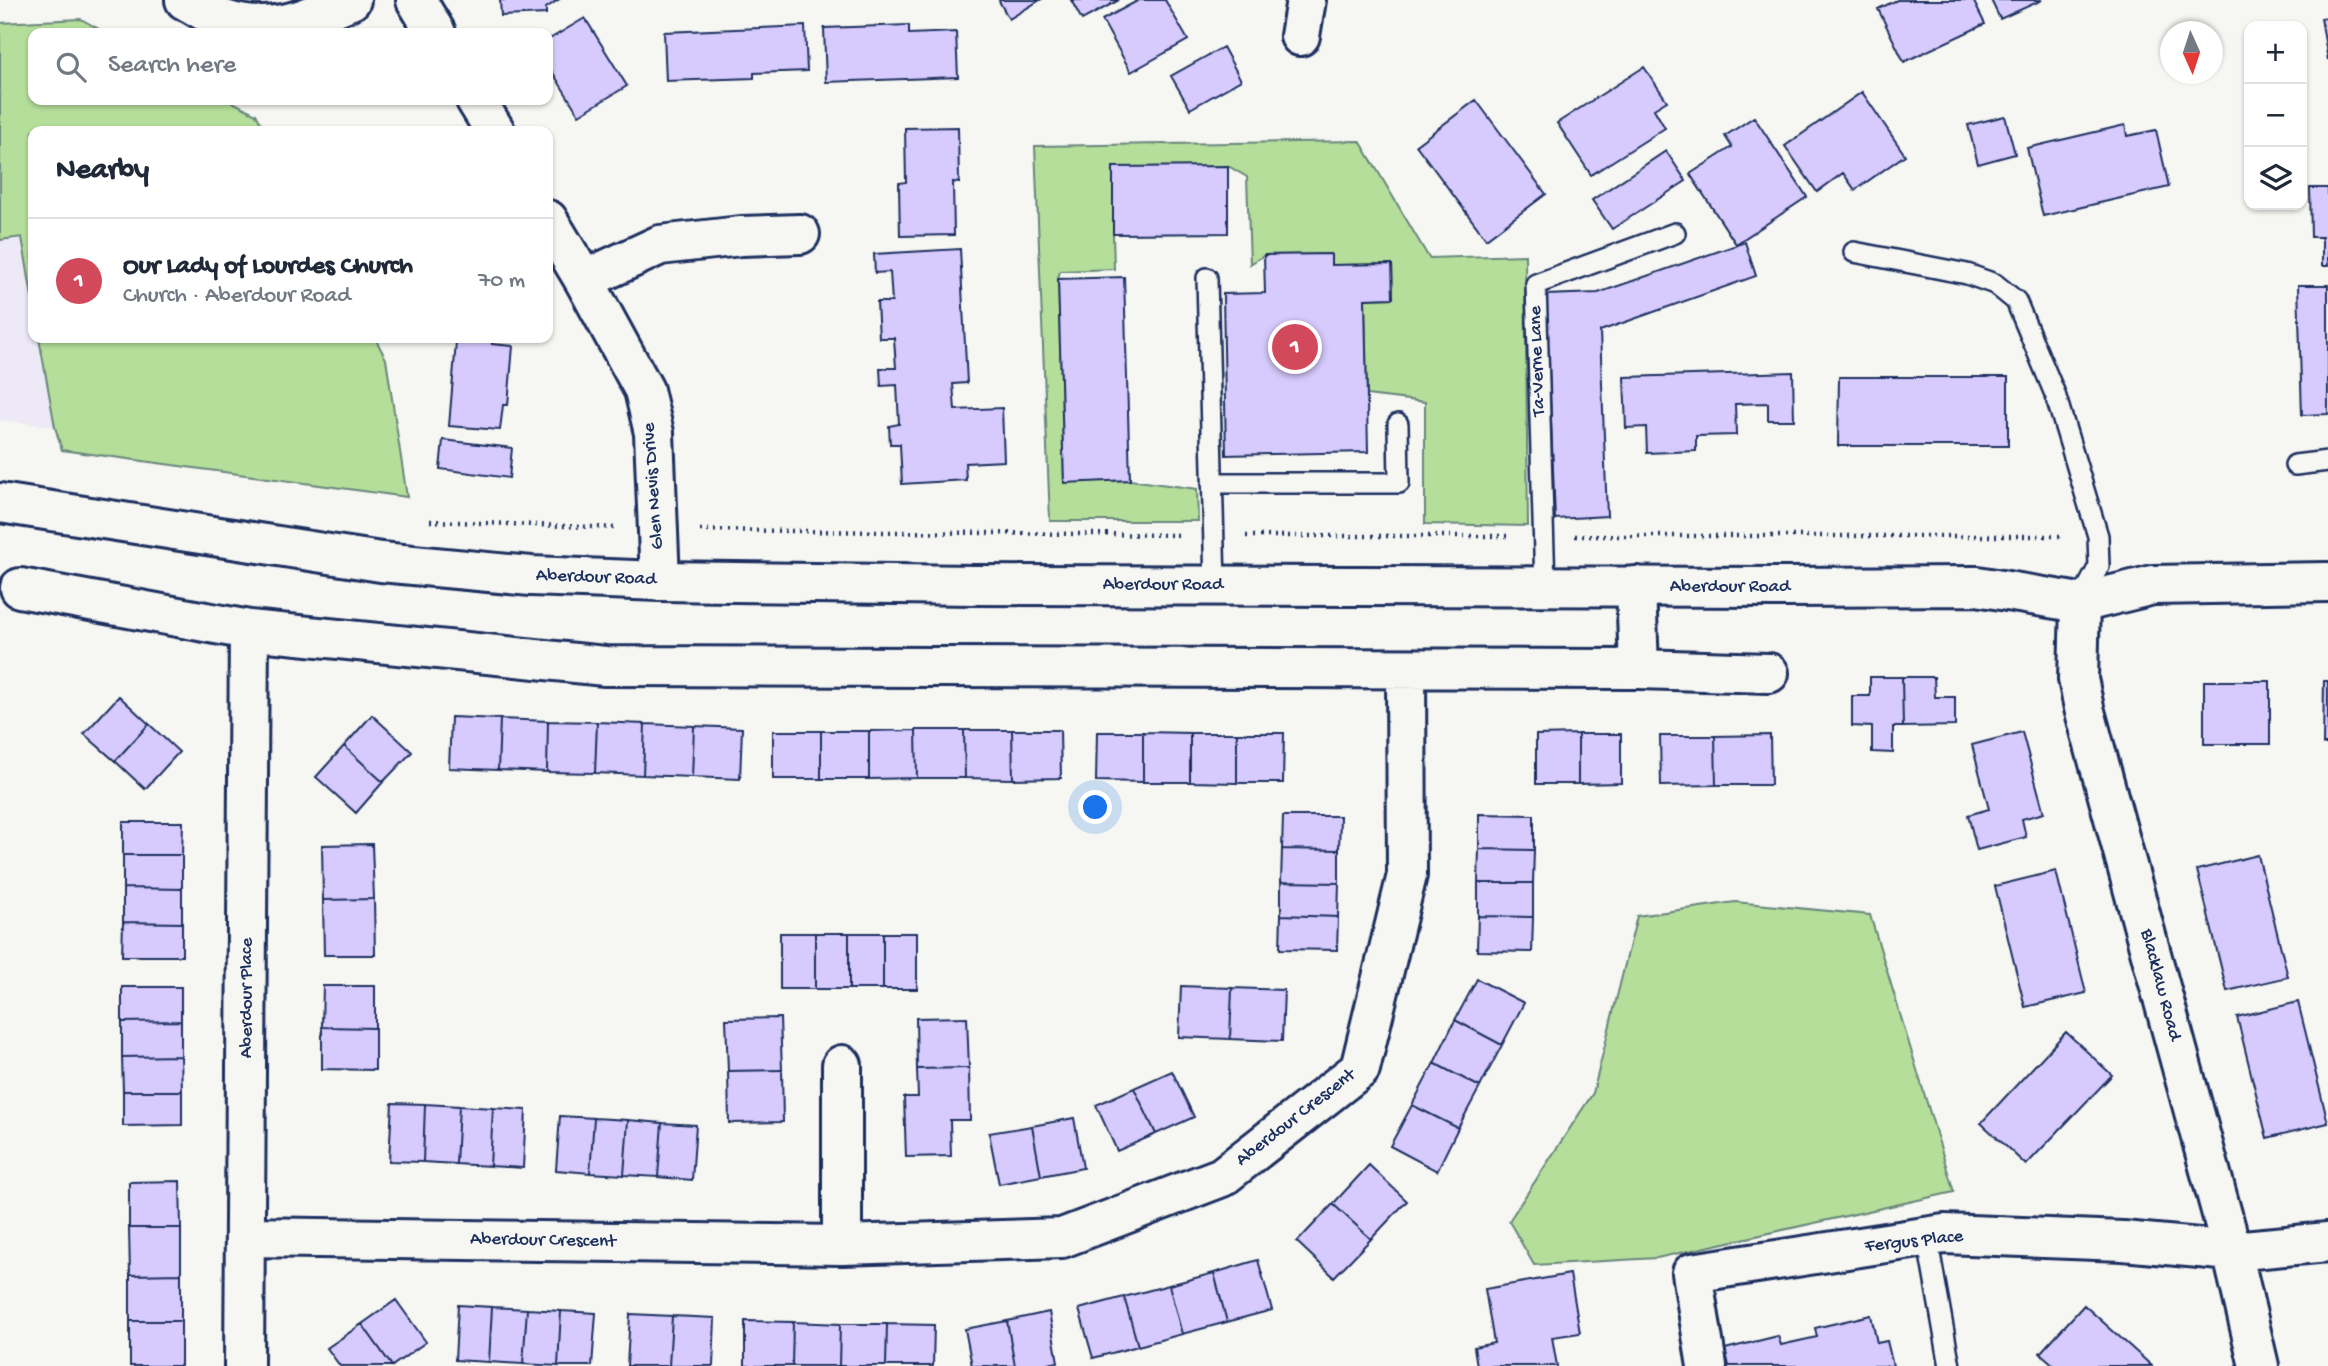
<!DOCTYPE html>
<html lang="en">
<head>
<meta charset="utf-8">
<style>
	:root { --surface:#fff; --page:#f2f2f3; --text:#1f2937; --muted:#747a83; --line:#e0e1e3; --accent:#d1495b }
	body { margin:0; font-family:"Gochi Hand",sans-serif; background:var(--page); color:var(--text) }
	.controls { position:absolute; right:21px; top:21px; display:grid; overflow:hidden; border-radius:14px; box-shadow:0 2px 5px #0004 }
	.controls button { width:63px; height:63px; display:grid; place-items:center; padding:0; border:0; border-bottom:2px solid var(--line); background:var(--surface); color:var(--text); font:35px sans-serif }
	.compass { position:absolute; left:2160px; top:21px; width:63px; height:63px; border-radius:50%; background:var(--surface); box-shadow:0 2px 5px #0004; rotate:177deg }
	.you { position:absolute; left:1096px; top:808px; width:24px; height:24px; margin:-18px; border:5px solid #fff; border-radius:50%; background:#1a73e8; box-shadow:0 0 0 10px #1a73e833 }
	.badge { display:grid; place-items:center; width:46px; height:46px; border-radius:50%; background:var(--accent); color:#fff; font-size:23px; font-weight:700 }
	.pin { position:absolute; translate:-50% -50%; border:4px solid #fff; box-shadow:0 2px 7px #0006 }
	.list { margin:0; padding:0; list-style:none }
	h2 { display:flex; justify-content:space-between; align-items:center; height:91px; margin:0; padding:0 28px; font-size:30px }
	h2 small { font-size:23px; font-weight:400; color:var(--muted) }
	.list li { display:grid; grid-template-columns:46px 1fr auto; gap:21px; align-items:center; box-sizing:border-box; height:126px; padding:0 28px; border-top:2px solid var(--line) }
	.list b { display:block; font-size:26px; white-space:nowrap }
	.list p { margin:0; font-size:23px; white-space:nowrap; color:var(--muted) }
	.list em { font-size:23px; font-style:normal; color:var(--muted) }
	.icon { flex:none; width:38px; height:38px; fill:none; stroke:currentColor; stroke-width:2; stroke-linecap:round; stroke-linejoin:round }
	.map { position:relative; flex:none; width:2328px; height:1366px; overflow:hidden }
	.search { position:absolute; background:var(--surface); box-shadow:0 2px 5px #0004; left:28px; top:28px; width:525px; height:77px; display:flex; align-items:center; gap:18px; box-sizing:border-box; padding:0 24px; border-radius:14px; color:var(--muted); font-size:26px }
	.panel { position:absolute; background:var(--surface); box-shadow:0 2px 5px #0004; left:28px; top:126px; width:525px; height:217px; border-radius:14px }
	.map>svg:first-child { display:block }
	.built { fill:#ede9f6 }
	.green { fill:#b5de9a; stroke:#68867c; stroke-width:2 }
	.building { fill:#d7cbfe; stroke:#1b2f5e; stroke-width:2 }
	.lines { fill:none; stroke-linecap:round; stroke-linejoin:round }
	.lane-casing { stroke:#1b2f5e; stroke-width:24 }
	.street-casing { stroke:#1b2f5e; stroke-width:44 }
	.secondary-casing { stroke:#1b2f5e; stroke-width:44 }
	.path { stroke:#1b2f5e; stroke-width:4.5; stroke-dasharray:2 5; stroke-linecap:butt }
	.lane { stroke:#f6f6f2; stroke-width:19 }
	.street { stroke:#f6f6f2; stroke-width:38 }
	.secondary { stroke:#f6f6f2; stroke-width:38 }
	.labels { text-anchor:middle; dominant-baseline:central; stroke-width:5; stroke-linejoin:round; paint-order:stroke }
	.street-label { font-size:19px; fill:#1b2f5e; stroke:#f6f6f2 }
</style>
</head>
<body>
<div class="map">
<svg width="2328" height="1366" viewBox="0 0 2328 1366">
	<rect width="100%" height="100%" fill="#f6f6f2"/>
	<filter id="ink" filterUnits="userSpaceOnUse"><feTurbulence type="fractalNoise" baseFrequency=".0143" numOctaves="2"/><feDisplacementMap in="SourceGraphic" scale="14" xChannelSelector="R" yChannelSelector="G"/><feConvolveMatrix kernelMatrix="1 2 1 2 8 2 1 2 1" color-interpolation-filters="sRGB"/></filter>
	<g filter="url(#ink)">
		<path class="built" d="M 22,236 L 33,302 L 33,338 L 39,338 L 55,427 L 0,420 L 0,240 Z"/>
		<path class="green" d="M 81,19 L 106,33 L 33,33 L 33,100 L 229,100 L 256,114 L 265,131 L 33,131 L 33,302 L 22,237 L 0,240 L 0,23 Z
			M 1360,141 L 1429,258 L 1525,255 L 1528,526 L 1425,524 L 1425,402 L 1367,395 L 1365,299 L 1393,298 L 1392,264 L 1331,265 L 1330,254 L 1265,255 L 1250,264 L 1247,177 L 1228,166 L 1113,234 L 1114,269 L 1060,271 L 1058,279 L 1064,482 L 1130,480 L 1197,489 L 1198,521 L 1050,521 L 1035,146 Z
			M 39,338 L 375,338 L 386,359 L 407,497 L 62,450 L 55,427 Z
			M 1735,902 L 1870,915 L 1954,1192 L 1657,1258 L 1534,1265 L 1509,1221 L 1593,1093 L 1637,916 Z"/>
		<path class="building" d="M 500,0 L 558,0 L 546,8 L 546,14 L 501,16 Z
			M 1001,0 L 1040,0 L 1009,19 L 999,1 Z
			M 1071,0 L 1119,0 L 1082,20 Z
			M 1139,0 L 1165,0 L 1188,40 L 1131,72 L 1102,20 Z
			M 1897,0 L 1973,0 L 1985,24 L 1904,62 L 1878,9 Z
			M 1991,0 L 2042,0 L 2000,19 Z
			M 2328,17 L 2328,60 L 2321,18 Z
			M 585,18 L 627,86 L 579,115 L 548,65 L 548,40 Z
			M 909,25 L 909,34 L 956,32 L 958,77 L 826,82 L 824,28 Z
			M 805,26 L 807,71 L 754,73 L 754,78 L 666,81 L 664,32 Z
			M 1223,47 L 1241,80 L 1190,109 L 1171,76 Z
			M 1644,67 L 1667,101 L 1654,109 L 1665,128 L 1591,175 L 1557,123 Z
			M 1862,92 L 1905,155 L 1855,190 L 1843,173 L 1817,192 L 1785,146 Z
			M 1476,100 L 1546,194 L 1486,239 L 1416,145 Z
			M 2005,116 L 2015,154 L 1978,164 L 1968,125 Z
			M 1754,117 L 1807,197 L 1736,244 L 1690,174 L 1732,147 L 1725,136 Z
			M 2125,125 L 2127,136 L 2156,130 L 2169,187 L 2043,216 L 2027,148 Z
			M 958,127 L 959,183 L 953,182 L 954,235 L 900,236 L 899,183 L 906,182 L 905,128 Z
			M 1666,151 L 1686,181 L 1612,229 L 1592,200 Z
			M 1228,166 L 1228,233 L 1113,234 L 1113,167 Z
			M 2310,188 L 2328,188 L 2328,266 L 2322,266 L 2322,237 L 2311,237 Z
			M 1745,242 L 1756,276 L 1600,331 L 1607,516 L 1555,519 L 1546,295 L 1598,293 Z
			M 960,249 L 967,383 L 953,384 L 955,410 L 1002,408 L 1004,461 L 965,463 L 966,480 L 902,484 L 900,444 L 890,444 L 889,426 L 899,424 L 897,385 L 881,386 L 880,368 L 896,368 L 894,338 L 879,338 L 877,302 L 892,302 L 890,272 L 875,273 L 874,254 Z
			M 1331,254 L 1331,265 L 1392,264 L 1393,298 L 1365,299 L 1368,452 L 1226,455 L 1223,294 L 1265,293 L 1264,255 Z
			M 1124,277 L 1130,480 L 1064,483 L 1058,279 Z
			M 2298,285 L 2328,285 L 2328,414 L 2302,415 Z
			M 446,338 L 493,338 L 492,344 L 513,346 L 508,405 L 503,405 L 500,430 L 449,426 L 456,342 L 446,341 Z
			M 1793,372 L 1794,420 L 1768,420 L 1768,403 L 1735,404 L 1736,435 L 1696,436 L 1696,451 L 1647,453 L 1646,427 L 1626,428 L 1624,377 Z
			M 1839,377 L 2008,377 L 2008,446 L 1838,446 Z
			M 443,440 L 512,448 L 509,478 L 440,469 Z
			M 1870,677 L 1902,677 L 1903,727 L 1893,727 L 1893,753 L 1872,752 L 1872,727 L 1852,726 L 1852,696 L 1870,696 Z
			M 1902,677 L 1934,677 L 1935,697 L 1955,697 L 1955,726 L 1903,727 Z
			M 2204,681 L 2270,681 L 2270,744 L 2204,744 Z
			M 2324,681 L 2328,681 L 2328,744 L 2323,744 Z
			M 119,696 L 149,724 L 115,761 L 84,734 Z
			M 372,715 L 412,752 L 383,782 L 344,746 Z
			M 451,717 L 500,719 L 498,770 L 449,768 Z
			M 500,719 L 548,721 L 547,772 L 498,770 Z
			M 548,721 L 597,722 L 595,773 L 547,772 Z
			M 597,722 L 645,724 L 643,775 L 595,773 Z
			M 149,724 L 179,752 L 145,789 L 115,761 Z
			M 645,724 L 694,726 L 692,777 L 643,775 Z
			M 694,726 L 742,728 L 740,779 L 692,777 Z
			M 916,730 L 964,730 L 965,778 L 917,778 Z
			M 916,730 L 917,778 L 869,779 L 869,731 Z
			M 964,730 L 1012,730 L 1013,779 L 965,778 Z
			M 1012,730 L 1060,730 L 1061,778 L 1013,779 Z
			M 773,731 L 821,731 L 821,779 L 773,779 Z
			M 821,731 L 869,731 L 869,779 L 821,779 Z
			M 1097,732 L 1143,732 L 1143,782 L 1096,781 Z
			M 1143,732 L 1190,733 L 1190,782 L 1143,782 Z
			M 2022,732 L 2044,813 L 2022,819 L 2026,837 L 1977,850 L 1968,815 L 1989,809 L 1972,745 Z
			M 1190,733 L 1237,733 L 1237,783 L 1190,782 Z
			M 1237,733 L 1284,733 L 1283,783 L 1237,783 Z
			M 1578,734 L 1578,784 L 1536,784 L 1536,735 Z
			M 1578,734 L 1621,734 L 1621,783 L 1578,784 Z
			M 1770,735 L 1771,785 L 1716,785 L 1715,736 Z
			M 1660,736 L 1715,736 L 1716,785 L 1661,786 Z
			M 344,746 L 383,782 L 356,813 L 316,777 Z
			M 1479,814 L 1534,815 L 1534,850 L 1479,849 Z
			M 1283,816 L 1340,816 L 1339,850 L 1282,849 Z
			M 123,822 L 183,822 L 182,855 L 123,855 Z
			M 372,844 L 374,899 L 323,900 L 322,845 Z
			M 1282,849 L 1339,850 L 1339,883 L 1281,882 Z
			M 1479,849 L 1534,850 L 1533,883 L 1478,883 Z
			M 123,855 L 182,855 L 182,889 L 123,888 Z
			M 2258,855 L 2288,977 L 2227,991 L 2197,870 Z
			M 2056,871 L 2086,993 L 2025,1007 L 1995,886 Z
			M 1281,882 L 1339,883 L 1338,917 L 1281,915 Z
			M 1478,883 L 1533,883 L 1533,917 L 1478,916 Z
			M 123,888 L 182,889 L 182,923 L 123,922 Z
			M 374,899 L 375,955 L 324,955 L 323,900 Z
			M 1281,915 L 1338,917 L 1337,950 L 1280,949 Z
			M 1478,916 L 1533,917 L 1532,952 L 1477,951 Z
			M 123,922 L 182,923 L 182,956 L 122,956 Z
			M 780,933 L 815,933 L 815,989 L 780,989 Z
			M 815,933 L 849,933 L 849,989 L 815,989 Z
			M 849,933 L 883,933 L 883,989 L 849,989 Z
			M 883,933 L 917,933 L 917,989 L 883,989 Z
			M 1477,979 L 1524,1003 L 1502,1045 L 1455,1020 Z
			M 323,986 L 375,986 L 375,1028 L 322,1027 Z
			M 1181,986 L 1232,988 L 1230,1039 L 1179,1037 Z
			M 122,987 L 181,987 L 181,1021 L 122,1022 Z
			M 1232,988 L 1284,990 L 1282,1041 L 1230,1039 Z
			M 2298,1002 L 2328,1123 L 2267,1138 L 2237,1017 Z
			M 967,1017 L 969,1068 L 917,1069 L 916,1018 Z
			M 780,1018 L 782,1070 L 728,1071 L 726,1019 Z
			M 1455,1020 L 1502,1045 L 1480,1087 L 1434,1063 Z
			M 181,1021 L 181,1056 L 122,1057 L 122,1022 Z
			M 322,1027 L 375,1028 L 375,1070 L 322,1069 Z
			M 2066,1032 L 2112,1075 L 2026,1165 L 1981,1123 Z
			M 181,1056 L 182,1091 L 123,1091 L 122,1057 Z
			M 1434,1063 L 1480,1087 L 1458,1128 L 1412,1105 Z
			M 969,1068 L 970,1120 L 950,1120 L 951,1156 L 906,1157 L 904,1097 L 918,1097 L 917,1069 Z
			M 782,1070 L 783,1122 L 729,1123 L 728,1071 Z
			M 1172,1071 L 1194,1117 L 1156,1134 L 1134,1088 Z
			M 1134,1088 L 1156,1134 L 1117,1151 L 1096,1105 Z
			M 123,1091 L 182,1091 L 182,1125 L 123,1126 Z
			M 392,1103 L 425,1104 L 423,1162 L 389,1161 Z
			M 425,1104 L 459,1106 L 456,1164 L 423,1162 Z
			M 1412,1105 L 1458,1128 L 1437,1171 L 1390,1146 Z
			M 459,1106 L 493,1108 L 490,1166 L 456,1164 Z
			M 493,1108 L 526,1110 L 523,1168 L 490,1166 Z
			M 560,1116 L 594,1118 L 590,1173 L 556,1170 Z
			M 594,1118 L 628,1120 L 624,1175 L 590,1173 Z
			M 1074,1118 L 1083,1168 L 1041,1176 L 1032,1126 Z
			M 628,1120 L 662,1123 L 658,1177 L 624,1175 Z
			M 662,1123 L 696,1125 L 692,1180 L 658,1177 Z
			M 1032,1126 L 1041,1176 L 999,1184 L 989,1133 Z
			M 1369,1165 L 1407,1201 L 1371,1239 L 1333,1204 Z
			M 180,1181 L 181,1228 L 129,1228 L 129,1182 Z
			M 1333,1204 L 1371,1239 L 1334,1277 L 1297,1242 Z
			M 129,1228 L 181,1228 L 181,1274 L 130,1275 Z
			M 1258,1260 L 1272,1310 L 1227,1322 L 1214,1273 Z
			M 1214,1273 L 1227,1322 L 1182,1334 L 1169,1285 Z
			M 181,1274 L 181,1321 L 130,1321 L 130,1275 Z
			M 1570,1274 L 1580,1333 L 1552,1337 L 1557,1366 L 1477,1366 L 1474,1347 L 1494,1343 L 1485,1289 Z
			M 1169,1285 L 1182,1334 L 1138,1346 L 1124,1297 Z
			M 1124,1297 L 1138,1346 L 1093,1358 L 1079,1309 Z
			M 396,1300 L 426,1342 L 392,1366 L 362,1324 Z
			M 458,1305 L 492,1307 L 489,1362 L 455,1360 Z
			M 2084,1305 L 2152,1366 L 2055,1366 L 2040,1353 Z
			M 492,1307 L 527,1309 L 523,1364 L 489,1362 Z
			M 527,1309 L 561,1311 L 558,1366 L 523,1364 Z
			M 561,1311 L 596,1313 L 592,1366 L 558,1366 Z
			M 1049,1312 L 1058,1362 L 1038,1366 L 1015,1366 L 1007,1321 Z
			M 630,1314 L 672,1316 L 669,1366 L 627,1366 Z
			M 1871,1315 L 1877,1343 L 1887,1341 L 1893,1366 L 1729,1366 L 1725,1349 L 1778,1336 L 1781,1345 L 1817,1337 L 1815,1328 Z
			M 672,1316 L 715,1318 L 713,1366 L 669,1366 Z
			M 130,1321 L 181,1321 L 181,1366 L 130,1366 Z
			M 745,1321 L 793,1322 L 792,1366 L 745,1366 Z
			M 1007,1321 L 1015,1366 L 972,1366 L 965,1329 Z
			M 793,1322 L 840,1324 L 839,1366 L 792,1366 Z
			M 362,1324 L 392,1366 L 340,1366 L 327,1348 Z
			M 840,1324 L 887,1324 L 886,1366 L 839,1366 Z
			M 887,1324 L 934,1325 L 933,1366 L 886,1366 Z"/>
		<g class="lines">
			<defs>
				<path id="lane" d="M 1854,252 L 1967,274 L 1995,284 L 2016,301 L 2055,394 L 2098,536 L 2099,566 L 2080,602
					M 1207,278 L 1215,585
					M 2295,465 L 2328,461
					M 1212,483 L 1399,483 L 1398,424
					M 1545,586 L 1536,284 L 1675,233
					M 1927,1237 L 1950,1366"/>
				<path id="street" d="M 185,0 C 198,7 211,16 224,20 C 273,36 307,18 351,0
					M 416,0 L 436,33
					M 1300,36 L 1306,0
					M 476,100 L 495,131
					M 548,220 L 584,280 L 644,390 L 654,433 L 660,581
					M 584,280 L 660,245 L 741,236 L 800,234
					M 1636,586 L 1639,669
					M 20,588 L 249,630 L 605,666 L 1639,669 L 1769,673
					M 2080,603 L 2078,679 L 2084,708 L 2232,1251 L 2259,1366
					M 842,1065 L 842,1245
					M 245,1237 L 842,1245 L 1062,1238 L 1222,1177 L 1360,1069 L 1407,875 L 1406,670
					M 244,1366 L 249,630
					M 1707,1366 L 1692,1273 L 1944,1234 L 2123,1241 L 2232,1251 L 2328,1242"/>
				<path id="secondary" d="M 0,503 L 381,562 L 531,576 L 660,581 L 975,585 L 1784,587 L 1977,586 L 2080,603 L 2153,585 L 2328,582"/>
			</defs>
			<use href="#lane" class="lane-casing"/>
			<use href="#street" class="street-casing"/>
			<use href="#secondary" class="secondary-casing"/>
			<path class="path" d="M 430,521 L 617,528
				M 700,530 L 1181,535
				M 1246,536 L 1510,536
				M 1575,536 L 2063,536"/>
			<use href="#lane" class="lane"/>
			<use href="#street" class="street"/>
			<use href="#secondary" class="secondary"/>
		</g>
	</g>
	<g class="labels">
		<g class="street-label">
			<text transform="translate(1538 361) rotate(-92)">Ta-Verne Lane</text>
			<text transform="translate(654 486) rotate(-94)">Glen Nevis Drive</text>
			<text transform="translate(596 578) rotate(2)">Aberdour Road</text>
			<text x="1163" y="585">Aberdour Road</text>
			<text x="1730" y="587">Aberdour Road</text>
			<text transform="translate(2160 985) rotate(75)">Blacklaw Road</text>
			<text transform="translate(247 998) rotate(-90)">Aberdour Place</text>
			<text transform="translate(1296 1118) rotate(-38)">Aberdour Crescent</text>
			<text transform="translate(543 1241) rotate(1)">Aberdour Crescent</text>
			<text transform="translate(1914 1242) rotate(-6)">Fergus Place</text>
		</g>
	</g>
</svg>
<div class="controls">
<button>+</button>
<button>−</button>
<button><svg class="icon" aria-label="layers" viewBox="0 0 24 24"><path d="M12 4l9 5-9 5-9-5zM3 14l9 5 9-5"/></svg></button>
</div>
<svg class="compass" viewBox="-18 -18 36 36"><path d="M0-13l5 13h-10z" fill="#e53935"/><path d="M0 13l5-13h-10z" fill="#747a83"/></svg>
<div class="you"></div>
<div class="pin badge" style="left:1295px;top:347px">1</div>
<div class="search"><svg class="icon" aria-label="search" viewBox="0 0 24 24"><circle cx="10" cy="10" r="6"/><path d="M15 15l6 6"/></svg>Search here</div>
<section class="panel">
<h2>Nearby<small></small></h2>
<ul class="list">
<li><span class="badge">1</span><div><b>Our Lady of Lourdes Church</b><p>Church · Aberdour Road</p></div><em>70 m</em></li>
</ul>
</section>
</div>
</body>
</html>
